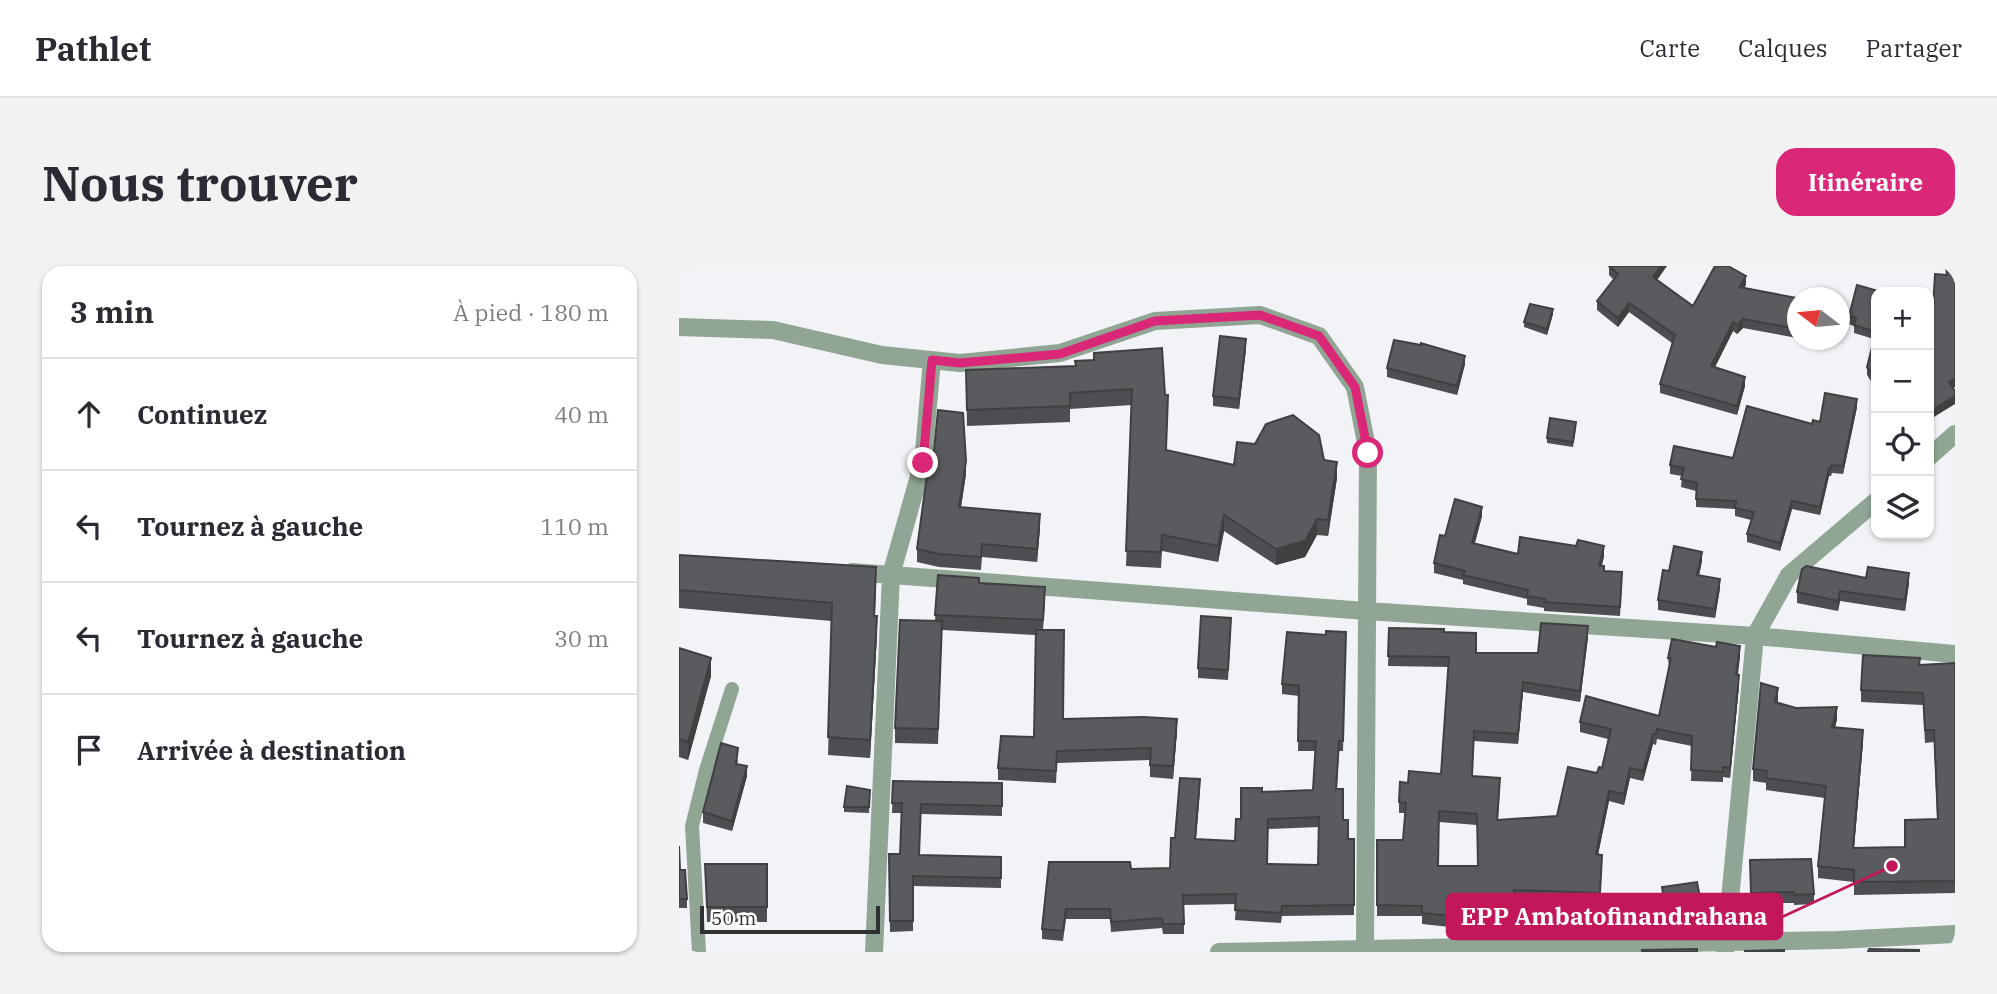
<!DOCTYPE html>
<html lang="fr">
<head>
<meta charset="utf-8">
<style>
	:root { --surface:#fff; --page:#f2f2f3; --text:#2b2b33; --muted:#7c7c81; --line:#e1e1e2; --accent:#db2777 }
	body { margin:0; font-family:"IBM Plex Serif",serif; background:var(--page); color:var(--text) }
	.controls { position:absolute; right:21px; top:21px; display:grid; overflow:hidden; border-radius:14px; box-shadow:0 2px 5px #0004 }
	.controls button { width:63px; height:63px; display:grid; place-items:center; padding:0; border:0; border-bottom:2px solid var(--line); background:var(--surface); color:var(--text); font:35px sans-serif }
	.compass { position:absolute; left:1108px; top:21px; width:63px; height:63px; border-radius:50%; background:var(--surface); box-shadow:0 2px 5px #0004; rotate:286deg }
	.scale { position:absolute; left:21px; bottom:18px; width:180px; box-sizing:border-box; padding-left:7px; border:4px solid #2f3031; border-top:0; font-size:19px; line-height:24px; white-space:nowrap; color:#2f3031; -webkit-text-stroke:5px #fff; paint-order:stroke }
	.stop { position:absolute; width:21px; height:21px; margin:-16px; border:5px solid #db2777; border-radius:50%; background:#fff }
	.stop.end { background:#db2777; border-color:#fff; box-shadow:0 2px 7px #0008 }
	.list { margin:0; padding:0; list-style:none }
	h2 { display:flex; justify-content:space-between; align-items:center; height:91px; margin:0; padding:0 28px; font-size:30px }
	h2 small { font-size:23px; font-weight:400; color:var(--muted) }
	.list li { display:grid; grid-template-columns:46px 1fr auto; gap:21px; align-items:center; box-sizing:border-box; height:112px; padding:0 28px; border-top:2px solid var(--line) }
	.list b { display:block; font-size:26px; white-space:nowrap }
	.list em { font-size:23px; font-style:normal; color:var(--muted) }
	.icon { flex:none; width:38px; height:38px; fill:none; stroke:currentColor; stroke-width:2; stroke-linecap:round; stroke-linejoin:round }
	.map { position:relative; flex:none; width:1276px; height:686px; overflow:hidden; border-radius:21px }
	header { display:flex; align-items:center; gap:42px; box-sizing:border-box; height:98px; padding:0 35px; background:var(--surface); border-bottom:2px solid var(--line) }
	header strong { font-size:33px }
	nav { display:flex; gap:38px; margin-inline-start:auto; font-size:24px }
	.intro { display:flex; align-items:center; justify-content:space-between; box-sizing:border-box; height:168px; padding:0 42px }
	h1 { margin:0; font-size:49px }
	.button { padding:18px 32px; border-radius:21px; background:var(--accent); color:#fff; font-size:24px; font-weight:700 }
	main { display:flex; gap:42px; padding:0 42px }
	aside { flex:1; background:var(--surface); border-radius:21px; box-shadow:0 2px 5px #0004 }
	.map>svg:first-child { display:block }
	.lines { fill:none; stroke-linecap:round; stroke-linejoin:round }
	.service { stroke:#90a593; stroke-width:14 }
	.minor { stroke:#90a593; stroke-width:18 }
	.tertiary { stroke:#90a593; stroke-width:18 }
	.wall { fill:#4d4e51; fill-rule:evenodd }
	.shaded-wall { fill:#3f4042 }
	.building { fill:#5a5b5e; stroke:#3f4042; stroke-width:2; fill-rule:evenodd }
	.route { stroke:#db2777; stroke-width:9 }
	.leader { fill:none; stroke:#c2185b; stroke-width:2.5 }
	.callout-dot { fill:#c2185b; stroke:#fff; stroke-width:2.5 }
	.callout { fill:#c2185b; stroke:#c2185b; stroke-width:2.5 }
	.callout-label { font-size:24px; text-anchor:middle; font-weight:bold; fill:#fff }
</style>
</head>
<body>
<header>
<strong>Pathlet</strong>
<nav><a>Carte</a><a>Calques</a><a>Partager</a></nav>
</header>
<div class="intro"><h1>Nous trouver</h1><a class="button">Itinéraire</a></div>
<main>
<aside>
<h2>3 min<small>À pied · 180 m</small></h2>
<ul class="list">
<li><svg class="icon" aria-label="ahead" viewBox="0 0 24 24"><path d="M12 20V5M6 11l6-6 6 6"/></svg><div><b>Continuez</b></div><em>40 m</em></li>
<li><svg class="icon" aria-label="left" viewBox="0 0 24 24"><path d="M17 20v-9H6M10 6l-5 5 5 5"/></svg><div><b>Tournez à gauche</b></div><em>110 m</em></li>
<li><svg class="icon" aria-label="left" viewBox="0 0 24 24"><path d="M17 20v-9H6M10 6l-5 5 5 5"/></svg><div><b>Tournez à gauche</b></div><em>30 m</em></li>
<li><svg class="icon" aria-label="arrive" viewBox="0 0 24 24"><path d="M6 21V4h12l-3 4 3 4H6"/></svg><div><b>Arrivée à destination</b></div></li>
</ul>
</aside>
<div class="map">
<svg width="1276" height="686" viewBox="0 0 1276 686">
	<rect width="100%" height="100%" fill="#f2f3f7"/>
	<g class="lines">
		<path class="service" d="M 20,686 L 13,560 L 27,504 L 53,423"/>
		<path class="minor" d="M 0,61 L 94,64 L 203,89 L 281,97 L 381,87 L 476,55 L 581,49 L 640,70 L 676,121 L 689,187 L 686,683 L 540,686
			M 1250,191 L 1276,168
			M 173,306 L 687,345 L 1076,370 L 1276,388
			M 195,686 L 212,309 L 244,196 L 253,94
			M 1046,686 L 1076,370 L 1110,309 L 1197,235"/>
		<path class="tertiary" d="M 688,686 L 686,683 L 1158,674 L 1276,668"/>
	</g>
	<path class="wall" d="M 930,0 L 978,14 L 1014,40 L 1067,19 L 1065,22 L 1118,32 L 1118,72 L 1064,62 L 1058,68 L 1054,65 L 1036,101 L 1066,120 L 1058,149 L 981,127 L 981,118 L 993,77 L 950,46 L 939,61 L 918,44 L 918,35 L 935,14 L 930,9 Z
		M 1197,26 L 1197,123 L 1188,109 L 1188,101 L 1195,73 L 1175,67 L 1175,60 L 1170,58 L 1170,50 Z
		M 874,48 L 868,69 L 845,61 L 845,56 Z
		M 567,83 L 560,143 L 534,140 L 534,130 Z
		M 786,98 L 778,129 L 708,111 L 708,102 Z
		M 396,100 L 486,129 L 489,145 L 487,185 L 555,199 L 645,194 L 658,212 L 649,270 L 638,269 L 626,291 L 597,299 L 545,265 L 539,296 L 483,285 L 482,302 L 447,300 L 453,139 L 391,143 L 391,156 L 288,160 L 287,104 Z
		M 1178,141 L 1164,208 L 1153,207 L 1152,210 L 1150,210 L 1141,249 L 1113,243 L 1101,285 L 1068,276 L 1068,268 L 1072,254 L 1056,250 L 1056,243 L 1017,241 L 1017,225 L 1002,221 L 1003,210 L 991,208 L 991,199 L 1054,192 L 1133,158 L 1141,156 Z
		M 897,161 L 894,181 L 868,177 L 868,172 Z
		M 287,208 L 282,241 L 361,262 L 358,296 L 303,291 L 302,304 L 260,301 L 238,296 L 238,283 Z
		M 803,250 L 796,277 L 839,288 L 925,290 L 923,300 L 925,305 L 943,315 L 941,350 L 865,345 L 865,342 L 848,339 L 848,333 L 784,318 L 784,314 L 755,307 L 755,297 L 766,270 Z
		M 0,289 L 197,319 L 196,350 L 198,368 L 191,492 L 149,489 L 153,355 L 0,342 Z
		M 1023,295 L 1020,309 L 1041,322 L 1036,352 L 979,344 L 979,334 L 990,305 Z
		M 259,309 L 300,318 L 366,336 L 364,364 L 384,453 L 498,465 L 494,513 L 471,511 L 471,494 L 378,497 L 377,517 L 319,514 L 319,502 L 355,471 L 356,369 L 263,364 L 259,478 L 216,477 L 216,462 L 256,355 Z
		M 1187,312 L 1230,317 L 1226,345 L 1161,335 L 1159,345 L 1118,337 L 1118,326 Z
		M 552,362 L 549,414 L 519,412 L 519,402 Z
		M 710,362 L 765,366 L 797,387 L 859,387 L 909,371 L 901,436 L 844,426 L 839,478 L 795,475 L 793,510 L 821,523 L 819,554 L 878,550 L 923,502 L 929,473 L 901,466 L 901,456 L 980,450 L 990,402 L 989,392 L 1061,390 L 1059,409 L 1060,419 L 1051,512 L 1044,511 L 1044,516 L 1012,515 L 1013,480 L 978,473 L 977,479 L 974,478 L 964,515 L 951,512 L 945,539 L 930,535 L 919,588 L 923,589 L 921,637 L 835,634 L 835,650 L 824,650 L 824,656 L 780,655 L 780,662 L 743,658 L 743,650 L 698,650 L 698,574 L 724,574 L 726,547 L 720,547 L 720,536 L 729,517 L 762,508 L 769,401 L 709,400 ZM 760,556 L 798,559 L 799,600 L 759,600 Z
		M 667,366 L 664,485 L 660,485 L 658,523 L 669,573 L 675,573 L 675,649 L 603,650 L 602,657 L 556,654 L 557,638 L 505,639 L 505,668 L 484,668 L 483,662 L 432,666 L 431,653 L 387,653 L 384,675 L 363,673 L 363,663 L 370,596 L 452,603 L 491,602 L 496,572 L 521,523 L 517,573 L 556,575 L 562,553 L 583,526 L 634,524 L 636,485 L 619,485 L 620,430 L 603,428 L 603,418 L 647,369 ZM 640,561 L 639,599 L 588,598 L 589,563 Z
		M 0,382 L 32,410 L 9,494 L 0,491 Z
		M 1276,397 L 1276,627 L 1175,629 L 1175,616 L 1139,612 L 1139,600 L 1146,532 L 1087,524 L 1087,517 L 1074,515 L 1074,503 L 1099,434 L 1099,437 L 1158,453 L 1156,462 L 1184,476 L 1175,582 L 1226,581 L 1258,553 L 1255,476 L 1246,477 L 1244,439 L 1182,436 L 1182,424 L 1241,399 Z
		M 59,493 L 58,499 L 68,510 L 53,565 L 24,557 L 24,546 Z
		M 214,515 L 323,517 L 323,550 L 242,548 L 240,589 L 322,591 L 322,622 L 234,620 L 234,665 L 211,666 L 210,588 L 221,588 L 223,547 L 213,547 Z
		M 191,524 L 190,547 L 165,546 L 165,541 Z
		M 0,580 L 1,604 L 8,633 L 8,642 L 0,642 Z
		M 1071,594 L 1135,628 L 1135,638 L 1115,639 L 1115,637 L 1072,637 Z
		M 26,598 L 88,598 L 88,656 L 28,656 Z
		M 983,621 L 1022,637 L 1022,647 L 986,653 L 983,631 Z"/>
	<path class="shaded-wall" d="M 982,0 L 988,0 L 974,20 L 974,11 Z
		M 1067,10 L 1067,19 L 1060,30 L 1060,21 Z
		M 950,37 L 950,46 L 939,61 L 939,52 Z
		M 874,43 L 874,48 L 868,69 L 868,63 Z
		M 1064,53 L 1064,62 L 1058,68 L 1058,59 Z
		M 1054,56 L 1054,65 L 1032,109 L 1032,100 Z
		M 567,73 L 567,83 L 560,143 L 560,133 Z
		M 786,90 L 786,98 L 778,129 L 778,120 Z
		M 1066,111 L 1066,120 L 1058,149 L 1058,140 Z
		M 1276,112 L 1276,121 L 1270,124 L 1270,116 Z
		M 1276,130 L 1276,138 L 1250,154 L 1250,146 Z
		M 1178,133 L 1178,141 L 1164,208 L 1164,200 Z
		M 287,195 L 287,208 L 280,254 L 280,241 Z
		M 658,196 L 658,212 L 649,270 L 649,254 Z
		M 1150,202 L 1150,210 L 1141,249 L 1141,241 Z
		M 1113,235 L 1113,243 L 1101,285 L 1101,277 Z
		M 803,241 L 803,250 L 793,286 L 793,277 Z
		M 361,248 L 361,262 L 358,296 L 358,283 Z
		M 545,249 L 545,265 L 539,296 L 539,280 Z
		M 638,253 L 638,269 L 626,291 L 597,299 L 597,283 Z
		M 925,280 L 925,290 L 920,309 L 920,300 Z
		M 1023,286 L 1023,295 L 1018,319 L 1018,309 Z
		M 1230,307 L 1230,317 L 1226,345 L 1226,334 Z
		M 1041,313 L 1041,322 L 1036,352 L 1036,343 Z
		M 1161,325 L 1161,335 L 1159,345 L 1159,335 Z
		M 198,350 L 198,368 L 191,492 L 191,474 Z
		M 909,360 L 909,371 L 901,436 L 901,425 Z
		M 1061,380 L 1061,390 L 1057,419 L 1057,408 Z
		M 32,392 L 32,410 L 9,494 L 9,476 Z
		M 1060,409 L 1060,419 L 1051,512 L 1051,502 Z
		M 844,416 L 844,426 L 839,478 L 839,468 Z
		M 1099,422 L 1099,434 L 1096,448 L 1096,436 Z
		M 1158,441 L 1158,453 L 1153,474 L 1153,461 Z
		M 498,453 L 498,465 L 494,513 L 494,500 Z
		M 1184,464 L 1184,476 L 1174,594 L 1174,582 Z
		M 974,468 L 974,478 L 964,515 L 964,505 Z
		M 68,500 L 68,510 L 53,565 L 53,555 Z
		M 951,502 L 951,512 L 945,539 L 945,528 Z
		M 521,513 L 521,523 L 516,583 L 516,573 Z
		M 930,525 L 930,535 L 917,599 L 917,588 Z"/>
	<path class="building" d="M 930,0 L 982,0 L 974,11 L 1014,40 L 1036,0 L 1049,0 L 1067,10 L 1060,21 L 1118,32 L 1118,63 L 1064,53 L 1058,59 L 1054,56 L 1032,100 L 1066,111 L 1058,140 L 981,118 L 996,69 L 950,37 L 939,52 L 918,35 L 939,8 Z
		M 1267,0 L 1276,0 L 1276,112 L 1270,116 L 1276,125 L 1276,130 L 1250,146 L 1250,41 L 1254,42 L 1256,8 L 1268,9 Z
		M 1178,19 L 1199,25 L 1197,26 L 1197,115 L 1188,101 L 1197,66 L 1175,59 L 1177,52 L 1170,50 Z
		M 851,38 L 874,43 L 868,63 L 845,56 Z
		M 541,70 L 567,73 L 560,133 L 534,130 Z
		M 715,74 L 742,79 L 742,77 L 786,90 L 778,120 L 708,102 Z
		M 483,82 L 486,129 L 489,129 L 487,184 L 555,199 L 558,176 L 576,178 L 587,158 L 614,149 L 640,169 L 645,194 L 658,196 L 649,254 L 638,253 L 626,275 L 597,283 L 545,249 L 539,280 L 483,269 L 482,286 L 447,285 L 453,123 L 391,127 L 391,140 L 288,144 L 287,104 L 397,100 L 396,95 L 415,94 L 415,87 Z
		M 1146,127 L 1178,133 L 1164,200 L 1153,199 L 1152,202 L 1150,202 L 1141,241 L 1113,235 L 1101,277 L 1068,268 L 1075,246 L 1056,242 L 1057,235 L 1017,233 L 1018,217 L 1002,213 L 1005,202 L 991,199 L 995,180 L 1054,192 L 1068,140 L 1133,158 L 1134,154 L 1141,156 Z
		M 259,144 L 284,147 L 287,195 L 280,241 L 361,248 L 358,283 L 303,278 L 302,291 L 260,288 L 238,283 L 248,209 L 255,184 Z
		M 871,152 L 897,156 L 894,176 L 868,172 Z
		M 776,233 L 803,241 L 793,277 L 839,288 L 841,271 L 897,280 L 899,274 L 925,280 L 920,300 L 925,300 L 925,305 L 943,306 L 941,341 L 865,336 L 866,333 L 848,330 L 849,324 L 784,309 L 786,305 L 755,297 L 761,269 L 766,270 Z
		M 995,280 L 1023,286 L 1018,309 L 1041,313 L 1036,343 L 979,334 L 984,304 L 990,305 Z
		M 0,289 L 197,301 L 195,350 L 198,350 L 191,474 L 149,471 L 153,337 L 0,324 Z
		M 1127,300 L 1187,312 L 1189,301 L 1230,307 L 1226,334 L 1161,325 L 1159,335 L 1118,326 L 1123,303 Z
		M 259,309 L 300,312 L 300,317 L 366,321 L 364,354 L 256,349 Z
		M 522,350 L 552,352 L 549,404 L 519,402 Z
		M 221,354 L 263,355 L 259,463 L 216,462 Z
		M 862,357 L 909,360 L 901,425 L 844,416 L 839,468 L 795,465 L 793,510 L 821,512 L 818,554 L 878,550 L 889,501 L 918,507 L 920,501 L 923,502 L 932,463 L 901,456 L 907,430 L 980,450 L 992,392 L 989,392 L 993,373 L 1037,381 L 1038,376 L 1061,380 L 1057,408 L 1060,409 L 1051,502 L 1044,501 L 1044,506 L 1012,504 L 1013,470 L 978,463 L 977,468 L 974,468 L 964,505 L 951,502 L 945,528 L 930,525 L 917,588 L 923,589 L 921,627 L 835,624 L 835,640 L 824,639 L 824,645 L 780,645 L 780,651 L 743,647 L 743,640 L 698,639 L 698,574 L 724,574 L 727,537 L 720,536 L 721,516 L 729,517 L 730,505 L 762,508 L 770,391 L 709,390 L 710,362 L 765,363 L 765,366 L 797,367 L 797,387 L 859,387 ZM 760,545 L 798,548 L 799,600 L 759,600 Z
		M 357,364 L 385,364 L 384,453 L 464,451 L 498,453 L 494,500 L 471,499 L 472,482 L 378,485 L 377,505 L 319,502 L 322,470 L 355,471 Z
		M 647,365 L 667,366 L 664,475 L 660,475 L 657,523 L 664,523 L 664,554 L 669,554 L 669,573 L 675,573 L 675,639 L 603,640 L 602,647 L 556,644 L 557,628 L 504,629 L 505,658 L 484,658 L 483,652 L 432,656 L 431,643 L 387,643 L 384,665 L 363,663 L 370,596 L 451,596 L 452,603 L 491,602 L 492,572 L 496,572 L 501,512 L 521,513 L 516,573 L 556,575 L 557,553 L 562,553 L 562,522 L 583,522 L 583,526 L 634,524 L 637,475 L 619,475 L 620,420 L 603,418 L 608,366 L 647,369 ZM 640,551 L 639,599 L 588,598 L 589,553 Z
		M 0,382 L 32,392 L 9,476 L 0,473 Z
		M 1184,389 L 1241,392 L 1240,399 L 1276,397 L 1276,615 L 1175,616 L 1175,604 L 1139,600 L 1147,520 L 1087,512 L 1088,505 L 1074,503 L 1082,417 L 1099,422 L 1096,436 L 1117,442 L 1158,441 L 1153,461 L 1184,464 L 1174,582 L 1226,581 L 1226,554 L 1259,553 L 1255,464 L 1246,464 L 1244,427 L 1182,424 Z
		M 42,477 L 59,482 L 57,498 L 68,500 L 53,555 L 24,546 Z
		M 214,515 L 323,517 L 323,540 L 242,538 L 240,589 L 322,591 L 322,612 L 234,610 L 234,655 L 211,655 L 210,588 L 221,588 L 223,537 L 213,537 Z
		M 168,520 L 191,524 L 190,541 L 165,541 Z
		M 0,580 L 1,604 L 6,604 L 8,633 L 0,633 Z
		M 1132,593 L 1135,628 L 1115,629 L 1115,626 L 1072,627 L 1071,594 Z
		M 26,598 L 88,598 L 88,641 L 28,641 Z
		M 1018,616 L 1022,637 L 986,642 L 983,621 Z
		M 1018,683 L 1018,686 L 963,686 L 963,684 Z
		M 1190,683 L 1240,684 L 1240,686 L 1189,686 Z
		M 1105,684 L 1105,686 L 1066,686 L 1066,685 Z"/>
	<g class="lines">
		<path class="route" d="M 244,197 L 253,94 L 281,97 L 381,88 L 476,55 L 581,49 L 640,70 L 676,121 L 689,187"/>
	</g>
	<path class="leader" d="M1213 600L1103 651"/>
	<circle class="callout-dot" cx="1213" cy="600" r="7"/>
	<rect class="callout" x="768" y="628" width="335" height="45" rx="7"/>
	<g class="callout-label">
		<text x="935" y="659">EPP Ambatofinandrahana</text>
	</g>
</svg>
<div class="controls">
<button>+</button>
<button>−</button>
<button><svg class="icon" aria-label="locate" viewBox="0 0 24 24"><circle cx="12" cy="12" r="6"/><path d="M12 2v4M12 18v4M2 12h4M18 12h4"/></svg></button>
<button><svg class="icon" aria-label="layers" viewBox="0 0 24 24"><path d="M12 4l9 5-9 5-9-5zM3 14l9 5 9-5"/></svg></button>
</div>
<svg class="compass" viewBox="-18 -18 36 36"><path d="M0-13l5 13h-10z" fill="#e53935"/><path d="M0 13l5-13h-10z" fill="#7c7c81"/></svg>
<div class="scale">50 m</div>
<div class="stop" style="left:689px;top:187px"></div>
<div class="stop end" style="left:244px;top:197px"></div>
</div>
</main>
</body>
</html>
